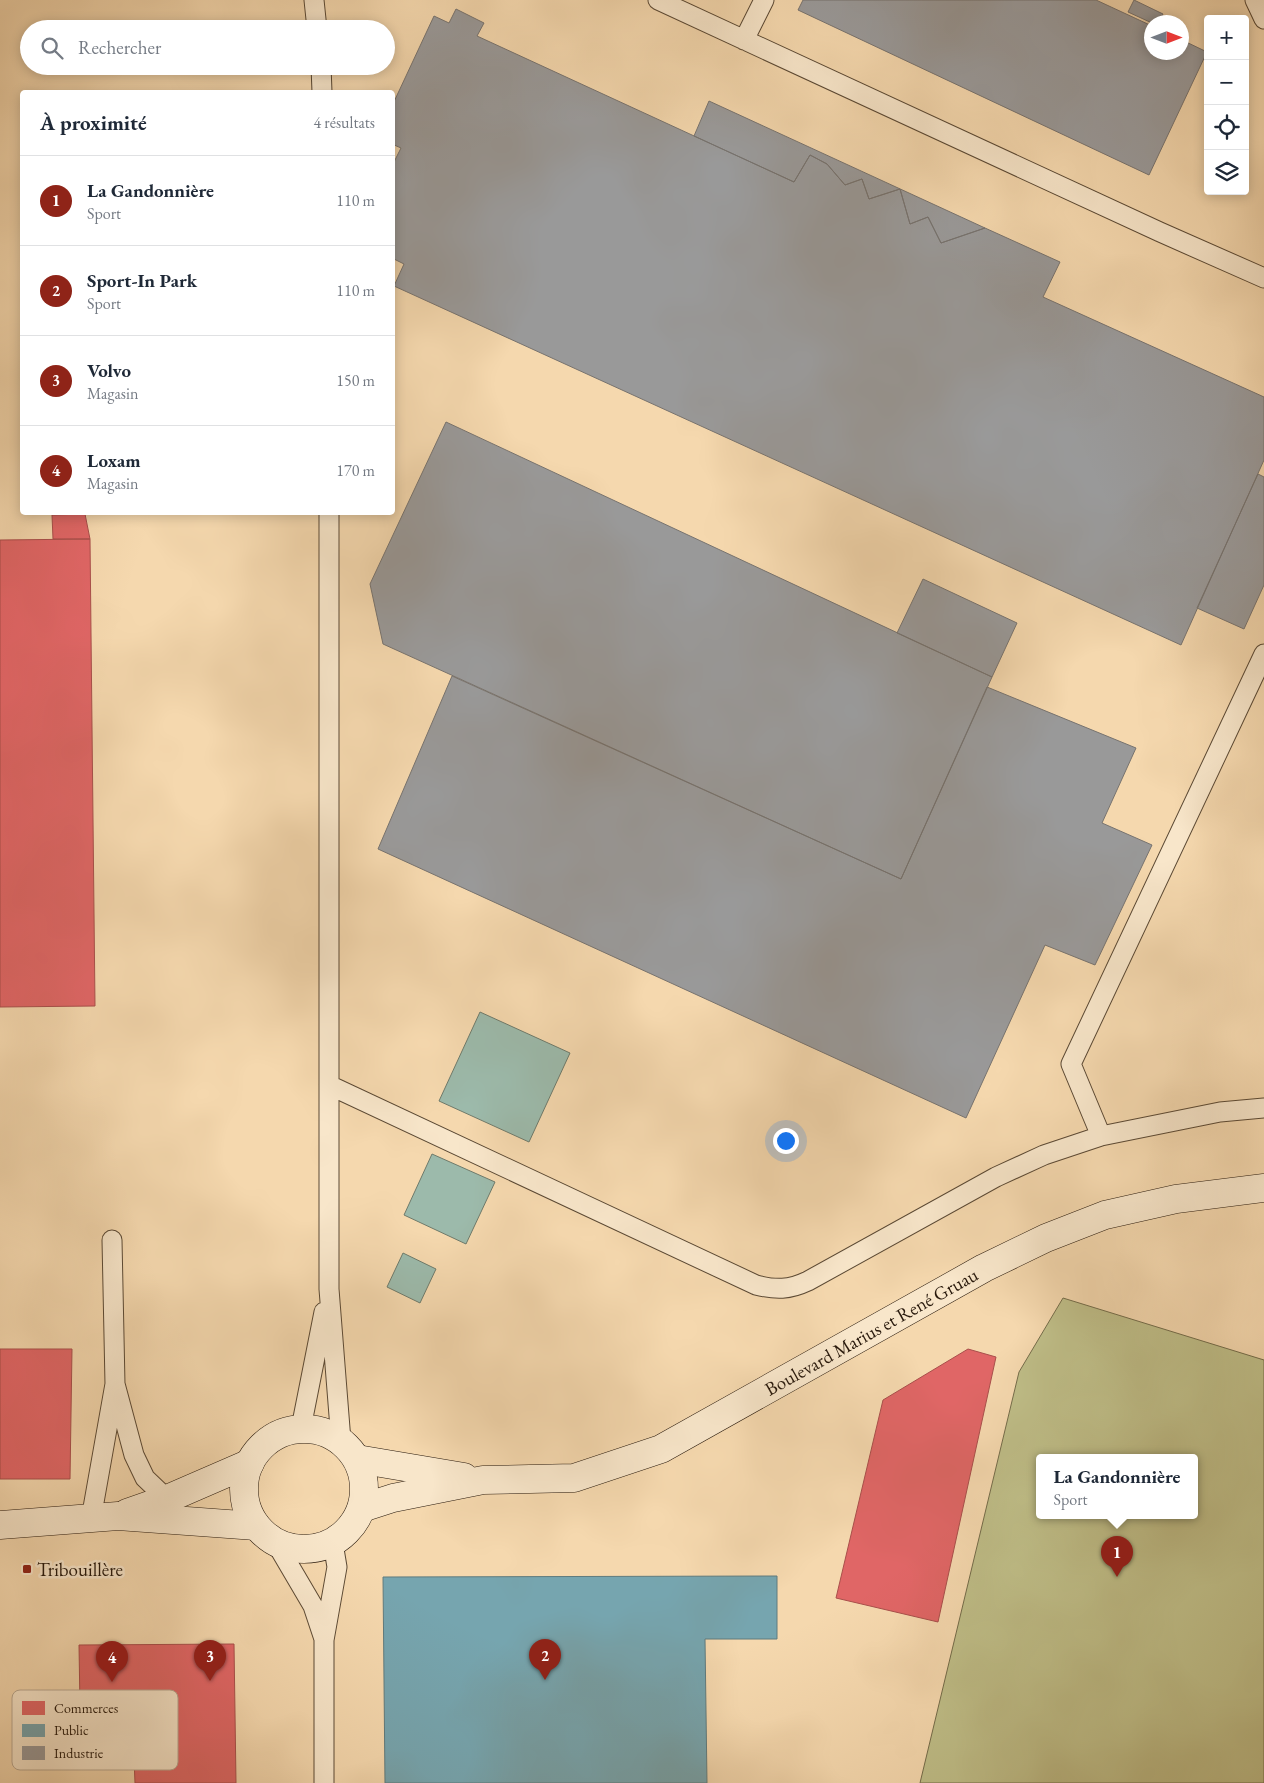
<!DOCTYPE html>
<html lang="fr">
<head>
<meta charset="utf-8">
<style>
	:root { --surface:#fff; --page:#f2f2f3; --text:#1f2937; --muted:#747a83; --line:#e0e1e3; --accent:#8f2418 }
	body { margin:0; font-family:"EB Garamond",serif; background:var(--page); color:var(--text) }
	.controls { position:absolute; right:15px; top:15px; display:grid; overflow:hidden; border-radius:5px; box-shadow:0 2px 12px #0003 }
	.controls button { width:45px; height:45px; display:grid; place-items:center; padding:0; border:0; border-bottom:1px solid var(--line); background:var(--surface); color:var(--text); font:25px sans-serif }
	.compass { position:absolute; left:1144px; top:15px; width:45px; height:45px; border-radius:50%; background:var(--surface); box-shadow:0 2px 12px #0003; rotate:90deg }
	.you { position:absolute; left:785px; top:1140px; width:18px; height:18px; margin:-12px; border:4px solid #fff; border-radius:50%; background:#1a73e8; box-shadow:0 0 0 8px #1a73e833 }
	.badge { display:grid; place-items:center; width:32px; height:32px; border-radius:50%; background:var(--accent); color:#fff; font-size:16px; font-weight:700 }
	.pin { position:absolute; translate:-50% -41px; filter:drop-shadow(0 1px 2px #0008) }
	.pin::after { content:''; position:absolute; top:26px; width:18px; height:15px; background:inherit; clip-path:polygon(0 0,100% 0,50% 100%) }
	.popup { position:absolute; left:1036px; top:1454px; width:162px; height:65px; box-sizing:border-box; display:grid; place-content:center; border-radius:5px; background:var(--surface); filter:drop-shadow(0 1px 4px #0005); font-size:16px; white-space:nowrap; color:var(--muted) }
	.popup b { font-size:19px; color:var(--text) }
	.popup::after { content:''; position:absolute; left:50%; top:100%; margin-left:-10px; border:10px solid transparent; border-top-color:var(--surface) }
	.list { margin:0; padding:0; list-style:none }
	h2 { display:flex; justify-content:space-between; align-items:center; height:65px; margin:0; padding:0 20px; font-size:21px }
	h2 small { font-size:16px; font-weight:400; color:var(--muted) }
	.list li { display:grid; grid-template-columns:32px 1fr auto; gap:15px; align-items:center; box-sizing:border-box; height:90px; padding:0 20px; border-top:1px solid var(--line) }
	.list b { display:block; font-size:19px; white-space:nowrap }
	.list p { margin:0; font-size:16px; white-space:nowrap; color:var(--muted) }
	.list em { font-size:16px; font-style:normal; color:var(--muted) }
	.icon { flex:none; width:28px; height:28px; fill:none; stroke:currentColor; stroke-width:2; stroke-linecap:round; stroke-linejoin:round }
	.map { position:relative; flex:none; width:1264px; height:1783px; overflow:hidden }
	.search { position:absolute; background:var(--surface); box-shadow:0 2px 12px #0003; left:20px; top:20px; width:375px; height:55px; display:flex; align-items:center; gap:12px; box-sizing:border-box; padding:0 18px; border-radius:28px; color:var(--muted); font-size:19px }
	.panel { position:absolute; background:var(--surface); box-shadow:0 2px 12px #0003; left:20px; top:90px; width:375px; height:425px; border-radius:5px }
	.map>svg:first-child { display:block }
	.green { fill:#bfbe88; stroke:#746c4a; fill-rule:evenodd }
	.water { fill:#9cbaab; stroke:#6e7a6b }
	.shops { fill:#e06666; stroke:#a94f4b }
	.public { fill:#76a5af; stroke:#5f7b7e }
	.industry { fill:#999; stroke:#77736f }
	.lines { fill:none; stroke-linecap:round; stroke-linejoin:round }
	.lane-casing { stroke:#5b4934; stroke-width:21 }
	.secondary-casing { stroke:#28190c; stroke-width:29 }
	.lane { stroke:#f8e6ca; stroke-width:19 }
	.secondary { stroke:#f8e6ca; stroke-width:28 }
	.poi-dot { fill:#8f2418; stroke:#f8e6ca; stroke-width:2 }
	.labels { text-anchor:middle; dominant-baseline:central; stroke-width:5; stroke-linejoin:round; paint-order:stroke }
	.street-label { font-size:19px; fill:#28190c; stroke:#f8e6ca }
	.poi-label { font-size:19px; fill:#28190c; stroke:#f8e6ca; text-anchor:start }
	.key { fill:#f8e6ca; stroke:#baa891; stroke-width:1 }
	.key-label { font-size:14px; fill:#28190c }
</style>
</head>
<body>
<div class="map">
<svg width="1264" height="1783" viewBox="0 0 1264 1783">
	<rect width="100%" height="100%" fill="#f5d8ae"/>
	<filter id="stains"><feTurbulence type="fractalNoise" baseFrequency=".004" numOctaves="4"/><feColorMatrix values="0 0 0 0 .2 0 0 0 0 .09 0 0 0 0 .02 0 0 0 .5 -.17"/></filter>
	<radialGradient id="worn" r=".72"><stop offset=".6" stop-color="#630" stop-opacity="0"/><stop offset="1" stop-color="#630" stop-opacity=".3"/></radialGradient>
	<path class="green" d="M 1063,1298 L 1264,1360 L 1264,1783 L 920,1783 L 1019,1372 ZM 1040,1458 L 1194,1458 L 1194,1516 L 1040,1516 Z"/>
	<path class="water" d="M 480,1012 L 570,1053 L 529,1142 L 439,1101 Z
		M 432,1154 L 495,1182 L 466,1244 L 404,1215 Z
		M 403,1253 L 436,1269 L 420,1303 L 387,1287 Z"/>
	<path class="shops" d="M 85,514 L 90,539 L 53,539 L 52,515 Z
		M 90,539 L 95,1006 L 0,1007 L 0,540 Z
		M 0,1349 L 72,1349 L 70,1479 L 0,1479 Z
		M 968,1349 L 996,1357 L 938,1622 L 836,1598 L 883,1400 Z
		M 234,1644 L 236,1783 L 135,1783 L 132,1707 L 80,1707 L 79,1645 Z"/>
	<path class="public" d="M 777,1576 L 777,1639 L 705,1639 L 707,1783 L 385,1783 L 383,1577 Z"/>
	<path class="industry" d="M 803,0 L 1096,0 L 1152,26 L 1152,52 L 1182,52 L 1182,40 L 1207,52 L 1149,175 L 798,10 Z
		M 1134,0 L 1163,14 L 1159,22 L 1152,23 L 1128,12 Z
		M 456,9 L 484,23 L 477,36 L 794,182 L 810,155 L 827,164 L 845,185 L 862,179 L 869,199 L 900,189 L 910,224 L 928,217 L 941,243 L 985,228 L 1060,262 L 1043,297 L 1264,397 L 1264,460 L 1181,645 L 394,286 L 404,264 L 392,258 L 392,166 L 401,148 L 392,144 L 392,106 L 434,16 L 449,23 Z
		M 709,101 L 985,228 L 941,243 L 928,217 L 910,224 L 900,189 L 869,199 L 862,179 L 845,185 L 827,164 L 810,155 L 794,182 L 694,136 Z
		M 446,422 L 992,677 L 901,879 L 383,644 L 370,584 Z
		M 1258,474 L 1264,477 L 1264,585 L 1244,629 L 1197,608 Z
		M 923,579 L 1017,623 L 992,677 L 897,633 Z
		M 452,676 L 901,879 L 987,687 L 1136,748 L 1102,823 L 1152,845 L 1095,965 L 1045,945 L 966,1118 L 378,849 Z"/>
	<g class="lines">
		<defs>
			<path id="lane" d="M 314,0 L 317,29
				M 658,0 L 1160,232 L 1264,278
				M 1255,0 L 1264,19
				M 744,40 L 764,0
				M 321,66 L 322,92
				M 329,512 L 329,1289 L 341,1441
				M 329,1085 L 756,1285 C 776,1290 789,1290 808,1281 L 996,1177 L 1044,1155 L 1101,1136 L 1071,1064 L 1264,654
				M 1101,1136 L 1220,1112 L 1264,1108
				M 112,1240 L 115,1384
				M 301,1428 L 324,1312
				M 91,1519 L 115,1384 L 134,1455 L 145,1478 L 167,1499
				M 276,1543 L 313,1606 L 324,1639
				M 324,1783 L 324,1640 L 337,1567 L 333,1543"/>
			<g id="secondary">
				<circle cx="304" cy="1489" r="60"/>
				<path d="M 357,1459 L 464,1477"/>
				<path id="s1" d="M 362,1508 L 393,1498 L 483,1480 L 574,1478 L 661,1449 L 984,1268 L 1046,1238 L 1105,1215 L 1176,1199 L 1264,1188"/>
				<path d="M 127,1513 L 167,1499 L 250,1463"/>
				<path d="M 0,1525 L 118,1516 L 256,1526"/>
			</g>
		</defs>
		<use href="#lane" class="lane-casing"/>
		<use href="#secondary" class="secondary-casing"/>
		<use href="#lane" class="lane"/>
		<use href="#secondary" class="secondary"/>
	</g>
	<rect class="poi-dot" x="22" y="1564" width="10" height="10" rx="2.5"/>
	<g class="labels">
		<g class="street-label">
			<text stroke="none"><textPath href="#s1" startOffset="548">Boulevard Marius et René Gruau</textPath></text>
		</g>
		<g class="poi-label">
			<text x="37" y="1569">Tribouillère</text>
		</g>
	</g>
	<rect x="12" y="1690" width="166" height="80" rx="8" class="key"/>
	<rect x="22" y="1701" width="23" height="14" fill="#e06666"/>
	<rect x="22" y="1724" width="23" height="13" fill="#76a5af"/>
	<rect x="22" y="1746" width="23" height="14" fill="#999"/>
	<g class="key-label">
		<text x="54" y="1713">Commerces</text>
		<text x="54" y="1735">Public</text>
		<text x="54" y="1758">Industrie</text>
	</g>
	<rect width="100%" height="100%" filter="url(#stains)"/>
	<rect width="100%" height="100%" fill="url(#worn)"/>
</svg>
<div class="controls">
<button>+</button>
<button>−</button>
<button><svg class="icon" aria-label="locate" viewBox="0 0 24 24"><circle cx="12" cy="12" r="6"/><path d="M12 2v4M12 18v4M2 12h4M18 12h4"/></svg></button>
<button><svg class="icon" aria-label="layers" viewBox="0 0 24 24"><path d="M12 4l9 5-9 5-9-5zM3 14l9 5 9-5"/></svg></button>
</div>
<svg class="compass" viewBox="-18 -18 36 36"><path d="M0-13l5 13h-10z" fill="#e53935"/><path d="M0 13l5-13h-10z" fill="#747a83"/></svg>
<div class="you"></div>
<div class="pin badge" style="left:1117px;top:1577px">1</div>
<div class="popup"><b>La Gandonnière</b>Sport</div>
<div class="pin badge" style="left:545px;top:1680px">2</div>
<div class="pin badge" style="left:210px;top:1681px">3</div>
<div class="pin badge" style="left:112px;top:1682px">4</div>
<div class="search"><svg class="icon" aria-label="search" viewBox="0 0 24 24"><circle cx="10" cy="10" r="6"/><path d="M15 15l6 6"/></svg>Rechercher</div>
<section class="panel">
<h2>À proximité<small>4 résultats</small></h2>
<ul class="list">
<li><span class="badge">1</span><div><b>La Gandonnière</b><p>Sport</p></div><em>110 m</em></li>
<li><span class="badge">2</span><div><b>Sport-In Park</b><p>Sport</p></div><em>110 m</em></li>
<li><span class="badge">3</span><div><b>Volvo</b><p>Magasin</p></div><em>150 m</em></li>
<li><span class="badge">4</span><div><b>Loxam</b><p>Magasin</p></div><em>170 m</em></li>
</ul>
</section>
</div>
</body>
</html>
